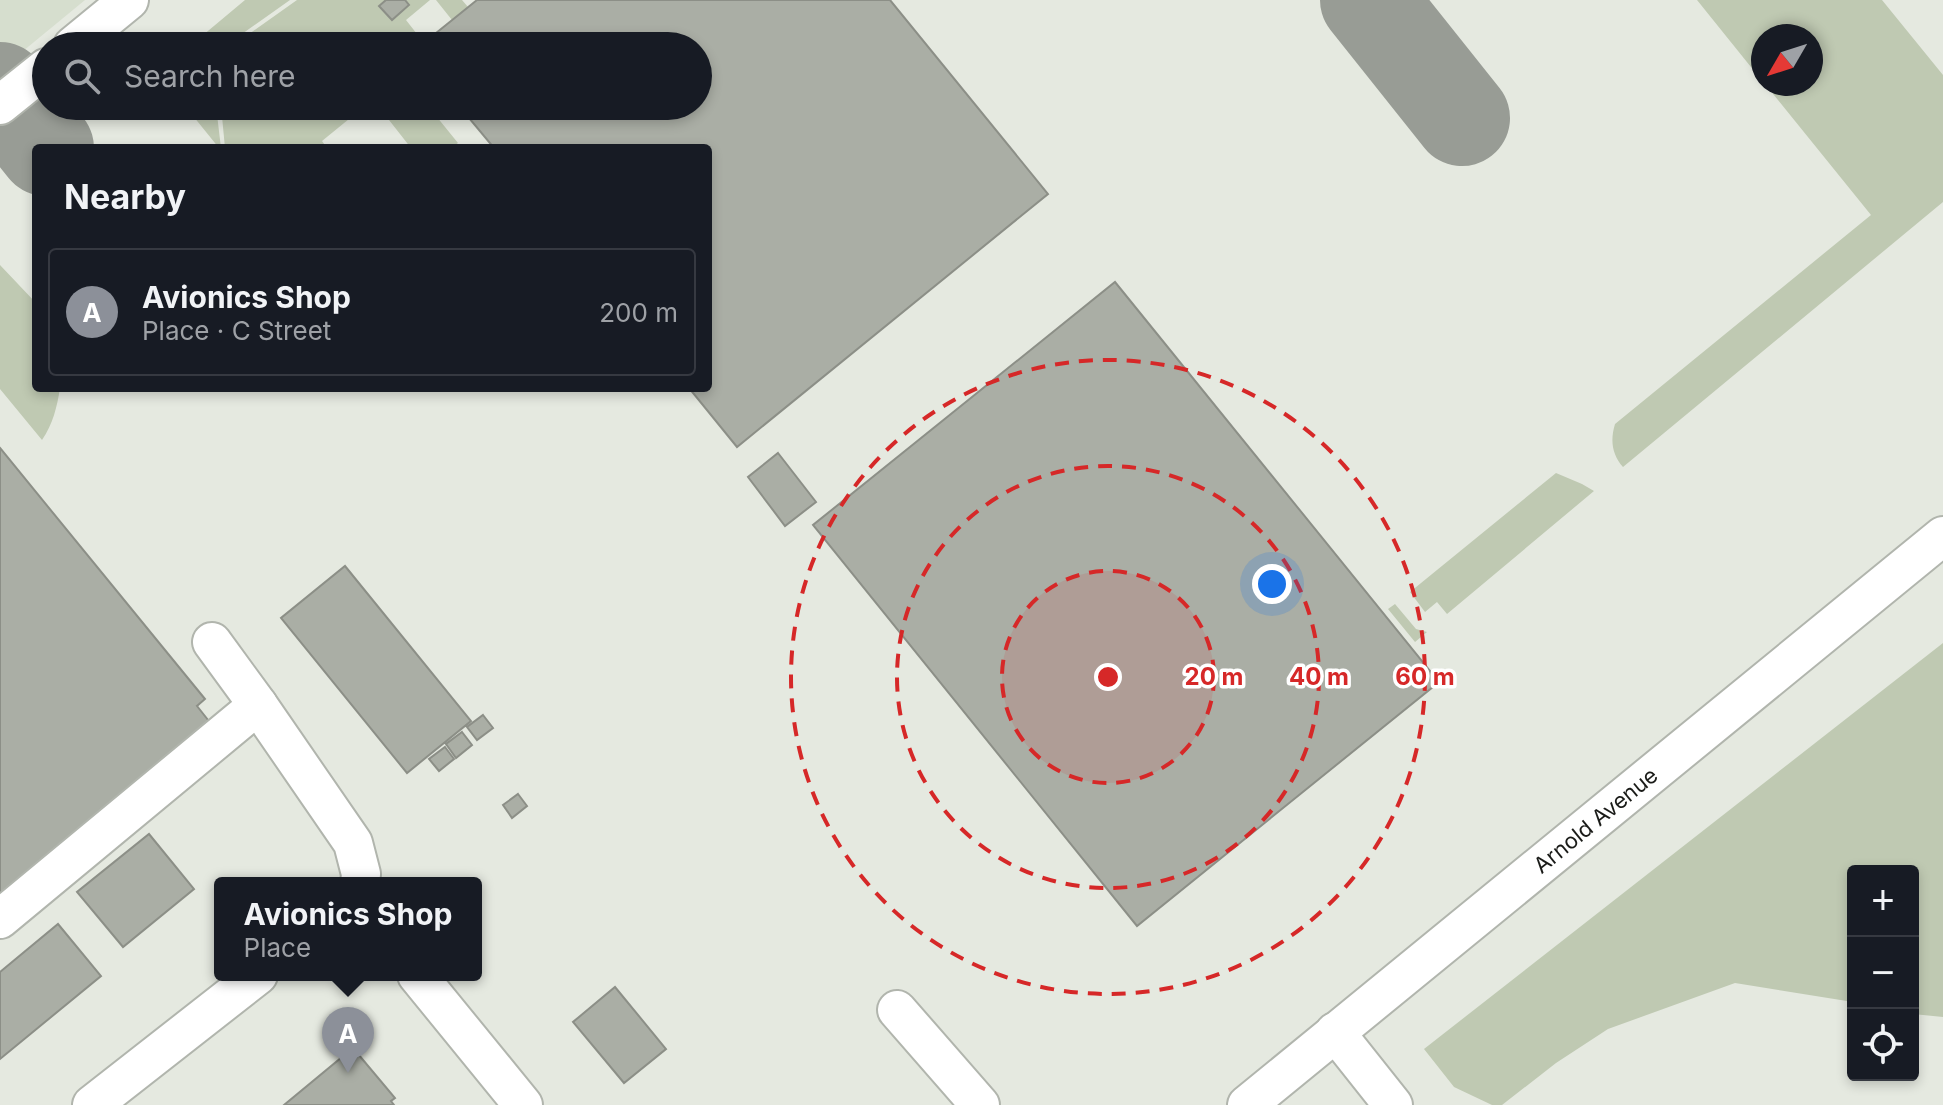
<!DOCTYPE html>
<html lang="en">
<head>
<meta charset="utf-8">
<style>
	:root { --surface:#171b24; --page:#242831; --text:#f1f3f6; --muted:#9ea1a6; --line:#363941; --accent:#8c9099 }
	body { margin:0; font-family:Inter,sans-serif; background:var(--page); color:var(--text) }
	.controls { position:absolute; right:24px; bottom:24px; display:grid; overflow:hidden; border-radius:8px; box-shadow:0 4px 12px #0003 }
	.controls button { width:72px; height:72px; display:grid; place-items:center; padding:0; border:0; border-bottom:2px solid var(--line); background:var(--surface); color:var(--text); font:40px sans-serif }
	.compass { position:absolute; left:1751px; top:24px; width:72px; height:72px; border-radius:50%; background:var(--surface); box-shadow:0 4px 12px #0003; rotate:231deg }
	.you { position:absolute; left:1272px; top:584px; width:28px; height:28px; margin:-20px; border:6px solid #fff; border-radius:50%; background:#1a73e8; box-shadow:0 0 0 12px #1a73e833 }
	.badge { display:grid; place-items:center; width:52px; height:52px; border-radius:50%; background:var(--accent); color:#fff; font-size:26px; font-weight:700 }
	.pin { position:absolute; translate:-50% -66px; filter:drop-shadow(0 2px 4px #0008) }
	.pin::after { content:''; position:absolute; top:42px; width:28px; height:24px; background:inherit; clip-path:polygon(0 0,100% 0,50% 100%) }
	.popup { position:absolute; left:214px; top:877px; width:268px; height:104px; box-sizing:border-box; display:grid; place-content:center; border-radius:8px; background:var(--surface); filter:drop-shadow(0 2px 6px #0005); font-size:26px; white-space:nowrap; color:var(--muted) }
	.popup b { font-size:30px; color:var(--text) }
	.popup::after { content:''; position:absolute; left:50%; top:100%; margin-left:-16px; border:16px solid transparent; border-top-color:var(--surface) }
	.list { margin:0; padding:0; list-style:none }
	h2 { display:flex; justify-content:space-between; align-items:center; height:104px; margin:0; padding:0 32px; font-size:34px }
	h2 small { font-size:26px; font-weight:400; color:var(--muted) }
	.list li { display:grid; grid-template-columns:52px 1fr auto; gap:24px; align-items:center; box-sizing:border-box; height:128px; margin:0 16px 16px; padding:0 16px; border:2px solid var(--line); border-radius:8px }
	.list b { display:block; font-size:30px; white-space:nowrap }
	.list p { margin:0; font-size:26px; white-space:nowrap; color:var(--muted) }
	.list em { font-size:26px; font-style:normal; color:var(--muted) }
	.icon { flex:none; width:44px; height:44px; fill:none; stroke:currentColor; stroke-width:2; stroke-linecap:round; stroke-linejoin:round }
	.map { position:relative; flex:none; width:1943px; height:1105px; overflow:hidden }
	.search { position:absolute; background:var(--surface); box-shadow:0 4px 12px #0003; left:32px; top:32px; width:680px; height:88px; display:flex; align-items:center; gap:20px; box-sizing:border-box; padding:0 28px; border-radius:44px; color:var(--muted); font-size:30px }
	.panel { position:absolute; background:var(--surface); box-shadow:0 4px 12px #0003; left:32px; top:144px; width:680px; height:248px; border-radius:8px }
	.map>svg:first-child { display:block }
	.built { fill:#d6dece }
	.green { fill:#bfc9b2 }
	.lines { fill:none; stroke-linecap:round; stroke-linejoin:round }
	.taxiway { stroke:#989c95; stroke-width:96 }
	.building { fill:#aaaea5; stroke:#8c8f87; stroke-width:2 }
	.minor-casing { stroke:#b1b5ad; stroke-width:42 }
	.minor { stroke:#fff; stroke-width:38 }
	.ring { fill:none; stroke:#d62828; stroke-width:4; stroke-dasharray:14 10 }
	.labels { text-anchor:middle; dominant-baseline:central; stroke-width:7; stroke-linejoin:round; paint-order:stroke }
	.street-label { font-size:22px; fill:#1a1b18; stroke:#fff }
	.centre { fill:#d62828; stroke:#fff; stroke-width:4 }
	.ring-label { font-size:24px; text-anchor:middle; font-weight:bold; fill:#d62828; stroke:#fff; stroke-width:7; stroke-linejoin:round; paint-order:stroke }
</style>
</head>
<body>
<div class="map">
<svg width="1943" height="1105" viewBox="0 0 1943 1105">
	<rect width="100%" height="100%" fill="#e5e9e0"/>
	<path class="built" d="M 0,0 L 85,0 L 0,70 Z"/>
	<path class="green" d="M 245,0 L 290,0 L 225,46 L 215,46 L 214,44 L 209,44 L 209,46 L 190,46 Z
		M 297,0 L 386,0 L 380,6 L 405,0 L 430,0 L 406,20 L 424,43 L 420,46 L 232,46 Z
		M 436,0 L 462,0 L 468,7 L 452,20 Z
		M 1697,0 L 1882,0 L 1943,75 L 1943,202 L 1623,467 C 1612,454 1610,441 1615,424 L 1871,215 L 1765,84 L 1811,84 L 1811,36 L 1763,36 L 1763,82 Z
		M 185,106 L 216,106 L 221,148 L 219,148 Z
		M 221,106 L 365,106 L 322,141 L 327,148 L 225,148 Z
		M 378,106 L 428,106 L 458,143 L 451,148 L 411,148 Z
		M 0,265 L 36,303 L 36,388 L 60,388 C 57,407 53,424 42,440 L 0,389 Z
		M 1556,473 L 1582,484 L 1594,491 L 1447,614 L 1437,602 L 1425,612 L 1410,592 Z
		M 1395,604 L 1416,629 L 1427,632 L 1415,642 L 1388,609 Z
		M 1943,643 L 1943,1017 L 1913,1014 L 1913,871 L 1853,871 L 1853,1002 L 1735,983 L 1608,1029 L 1556,1063 L 1502,1105 L 1492,1105 L 1454,1087 L 1424,1049 Z"/>
	<g class="lines">
		<path class="taxiway" d="M 1368,0 L 1462,118
			M 0,90 L 46,148"/>
	</g>
	<path class="building" d="M 386,0 L 405,0 L 409,5 L 392,20 L 379,6 Z
		M 477,0 L 890,0 L 1048,194 L 737,447 L 689,388 L 708,388 L 708,148 L 494,148 L 459,106 L 698,106 L 698,46 L 420,46 Z
		M 1115,282 L 1439,682 L 1137,926 L 813,525 Z
		M 0,448 L 205,699 L 197,706 L 212,725 L 0,898 Z
		M 778,453 L 816,502 L 785,526 L 748,477 Z
		M 345,566 L 471,721 L 407,773 L 281,618 Z
		M 483,715 L 493,728 L 477,740 L 467,727 Z
		M 462,732 L 472,745 L 456,758 L 446,744 Z
		M 445,747 L 454,759 L 439,771 L 429,759 Z
		M 518,794 L 527,806 L 512,818 L 503,805 Z
		M 149,834 L 194,889 L 123,947 L 77,892 Z
		M 58,924 L 101,976 L 0,1059 L 0,972 Z
		M 615,987 L 666,1049 L 624,1083 L 573,1022 Z
		M 353,1048 L 395,1098 L 391,1101 L 394,1105 L 284,1105 Z"/>
	<g class="lines">
		<defs>
			<g id="minor">
				<path d="M 73,46 L 129,0"/>
				<path d="M 0,105 L 46,68"/>
				<path d="M 212,642 L 258,705 L 353,843 L 361,874 L 360,883"/>
				<path d="M 0,919 L 258,705"/>
				<path d="M 417,975 L 523,1105"/>
				<path d="M 897,1010 L 980,1105"/>
				<path d="M 1335,1032 L 1393,1105"/>
				<path d="M 92,1105 L 258,975"/>
				<path id="s1" d="M 1247,1105 L 1943,536"/>
			</g>
		</defs>
		<use href="#minor" class="minor-casing"/>
		<use href="#minor" class="minor"/>
	</g>
	<circle cx="1108" cy="677" r="106" fill="#d62828" fill-opacity=".12"/>
	<g class="ring">
		<circle cx="1108" cy="677" r="106"/>
		<circle cx="1108" cy="677" r="211"/>
		<circle cx="1108" cy="677" r="317"/>
	</g>
	<g class="labels">
		<g class="street-label">
			<text stroke="none"><textPath href="#s1" startOffset="450">Arnold Avenue</textPath></text>
		</g>
	</g>
	<circle cx="1108" cy="677" r="12" class="centre"/>
	<g class="ring-label">
		<text x="1214" y="685">20 m</text>
		<text x="1319" y="685">40 m</text>
		<text x="1425" y="685">60 m</text>
	</g>
</svg>
<div class="controls">
<button>+</button>
<button>−</button>
<button><svg class="icon" aria-label="locate" viewBox="0 0 24 24"><circle cx="12" cy="12" r="6"/><path d="M12 2v4M12 18v4M2 12h4M18 12h4"/></svg></button>
</div>
<svg class="compass" viewBox="-18 -18 36 36"><path d="M0-13l5 13h-10z" fill="#e53935"/><path d="M0 13l5-13h-10z" fill="#9ea1a6"/></svg>
<div class="you"></div>
<div class="pin badge" style="left:348px;top:1073px">A</div>
<div class="popup"><b>Avionics Shop</b>Place</div>
<div class="search"><svg class="icon" aria-label="search" viewBox="0 0 24 24"><circle cx="10" cy="10" r="6"/><path d="M15 15l6 6"/></svg>Search here</div>
<section class="panel">
<h2>Nearby<small></small></h2>
<ul class="list">
<li><span class="badge">A</span><div><b>Avionics Shop</b><p>Place · C Street</p></div><em>200 m</em></li>
</ul>
</section>
</div>
</body>
</html>
